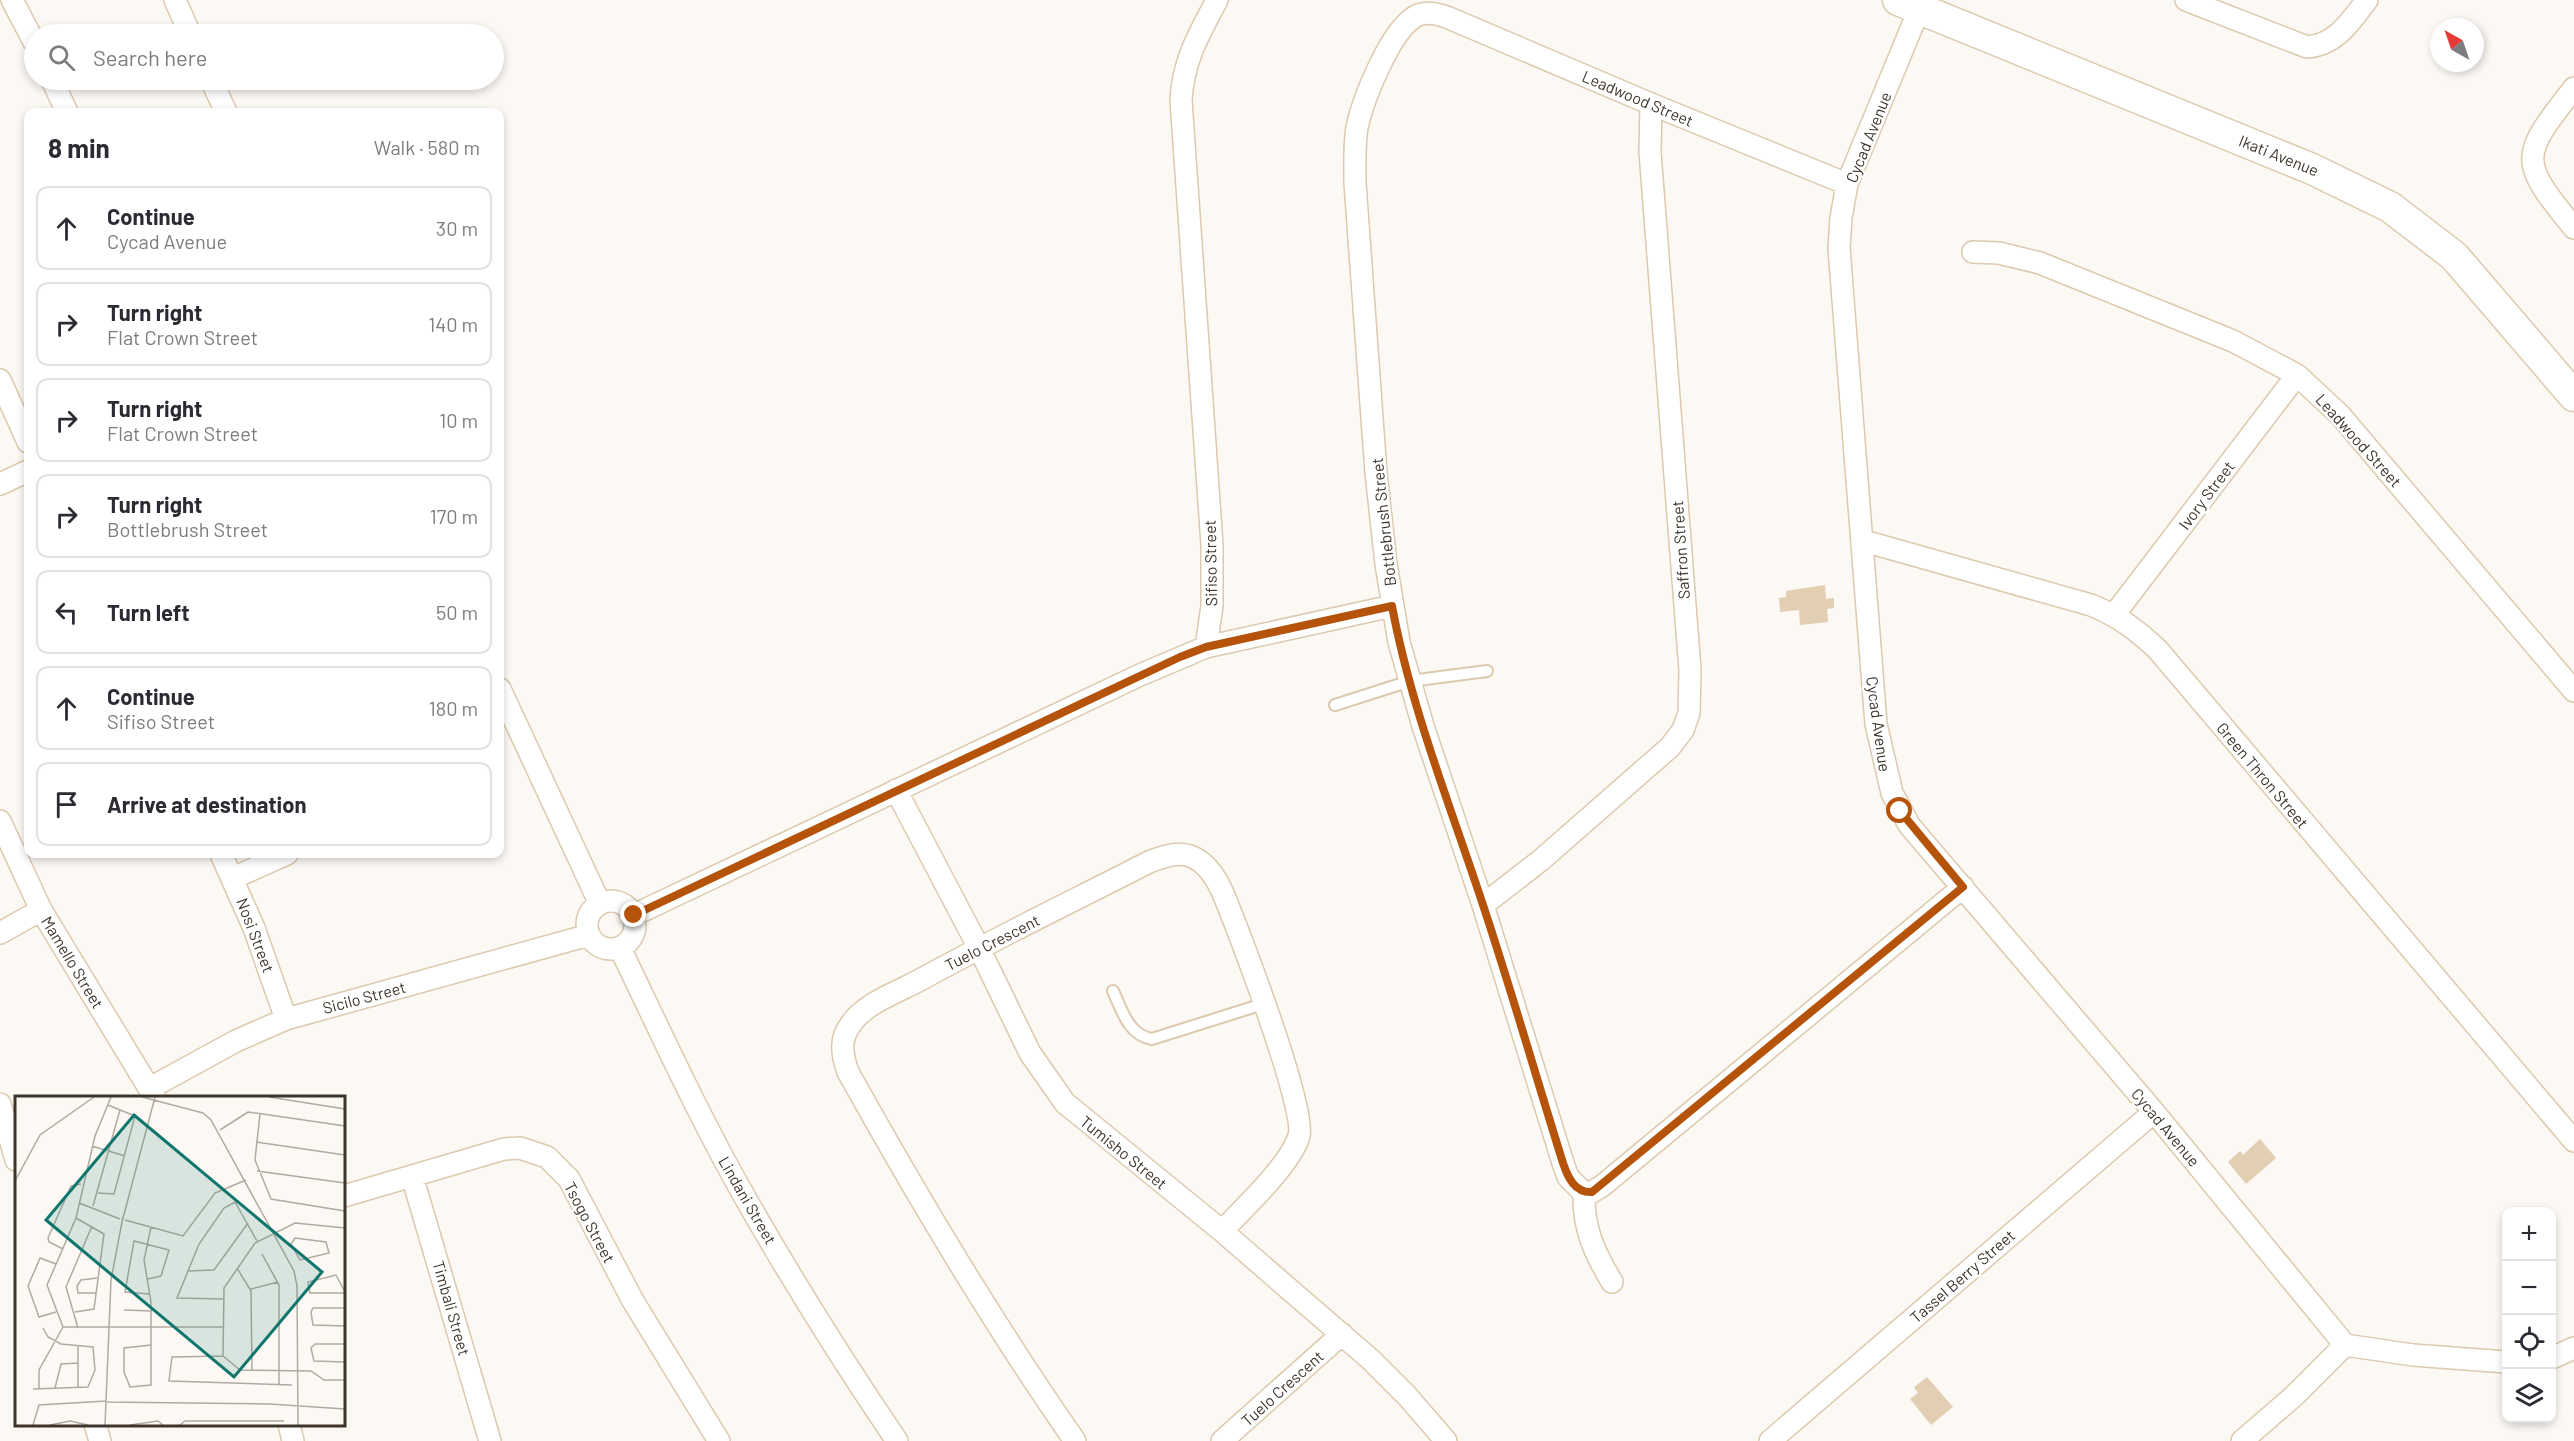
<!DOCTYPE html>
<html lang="en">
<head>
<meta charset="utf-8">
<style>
	:root { --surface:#fff; --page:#f7f7f7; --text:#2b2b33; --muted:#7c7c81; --line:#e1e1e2 }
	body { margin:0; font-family:Barlow,sans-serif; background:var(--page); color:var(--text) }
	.controls { position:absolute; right:18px; bottom:18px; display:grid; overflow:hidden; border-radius:12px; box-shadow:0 3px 9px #0003 }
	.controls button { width:54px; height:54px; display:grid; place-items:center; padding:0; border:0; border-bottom:2px solid var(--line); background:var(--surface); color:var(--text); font:30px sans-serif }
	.compass { position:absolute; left:2430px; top:18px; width:54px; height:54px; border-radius:50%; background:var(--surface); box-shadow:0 3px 9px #0003; rotate:320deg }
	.stop { position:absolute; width:18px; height:18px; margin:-14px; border:4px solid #b45309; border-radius:50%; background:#fff }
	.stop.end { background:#b45309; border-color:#fff; box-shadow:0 2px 6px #0008 }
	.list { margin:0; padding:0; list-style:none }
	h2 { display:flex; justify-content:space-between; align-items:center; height:78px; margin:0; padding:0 24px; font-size:26px }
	h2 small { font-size:20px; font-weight:400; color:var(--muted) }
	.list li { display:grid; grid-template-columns:39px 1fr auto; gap:18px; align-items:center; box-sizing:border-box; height:84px; margin:0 12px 12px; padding:0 12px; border:2px solid var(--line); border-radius:12px }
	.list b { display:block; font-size:22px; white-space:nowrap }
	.list p { margin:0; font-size:20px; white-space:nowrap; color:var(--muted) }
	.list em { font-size:20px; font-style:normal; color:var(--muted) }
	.icon { flex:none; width:33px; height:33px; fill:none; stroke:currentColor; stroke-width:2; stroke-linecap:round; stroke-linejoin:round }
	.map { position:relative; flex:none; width:2574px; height:1441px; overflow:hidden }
	.search { position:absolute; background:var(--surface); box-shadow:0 3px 9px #0003; left:24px; top:24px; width:480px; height:66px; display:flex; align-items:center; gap:15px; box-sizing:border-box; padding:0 21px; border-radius:33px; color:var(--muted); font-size:22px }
	.panel { position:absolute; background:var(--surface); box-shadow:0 3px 9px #0003; left:24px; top:108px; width:480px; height:750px; border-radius:12px }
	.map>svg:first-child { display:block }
	.building { fill:#e1ceb3 }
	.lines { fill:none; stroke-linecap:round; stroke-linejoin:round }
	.lane-casing { stroke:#dcc9ae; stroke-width:14 }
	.street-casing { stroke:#dcc9ae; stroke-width:24 }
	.secondary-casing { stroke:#dcc9ae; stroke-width:33 }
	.lane { stroke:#fff; stroke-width:10 }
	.street { stroke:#fff; stroke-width:21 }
	.secondary { stroke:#fff; stroke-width:30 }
	.route { stroke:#b45309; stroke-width:8 }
	.labels { text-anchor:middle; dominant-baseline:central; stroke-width:5; stroke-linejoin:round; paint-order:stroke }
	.street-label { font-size:16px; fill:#3d352b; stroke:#fff }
	.inset-road { fill:none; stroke:#b0aaa3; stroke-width:1.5 }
	.view { fill:#0f766e; fill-opacity:0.15; stroke:#0f766e; stroke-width:3 }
	.inset-edge { fill:none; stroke:#3d352b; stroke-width:3 }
</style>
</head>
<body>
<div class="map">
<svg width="2574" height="1441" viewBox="0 0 2574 1441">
	<rect width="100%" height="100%" fill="#fcf8f3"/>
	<path class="building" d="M 1825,585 L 1826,599 L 1834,598 L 1834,608 L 1827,609 L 1828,622 L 1800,625 L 1799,610 L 1780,612 L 1779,598 L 1786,597 L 1786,591 Z
		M 2260,1139 L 2276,1158 L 2246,1184 L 2228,1162 L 2240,1151 L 2243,1155 Z
		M 1927,1377 L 1953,1407 L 1931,1425 L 1910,1399 L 1918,1393 L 1914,1387 Z"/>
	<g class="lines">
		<defs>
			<path id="lane" d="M 1335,705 L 1410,681 L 1487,671
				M 1113,991 C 1122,1010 1128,1035 1152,1039 L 1263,1004"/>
			<path id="street" d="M 12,0 L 34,42
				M 175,0 L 190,34
				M 1923,0 L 1847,184 L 1841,218 L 1839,248 L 1876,724 L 1892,793 L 1909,825 L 2154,1112 L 2345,1345 L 2413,1355 L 2506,1362
				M 2186,0 L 2307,47 C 2336,45 2350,22 2367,0
				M 52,80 L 67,112
				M 211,80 L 226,112
				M 2574,88 C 2520,157 2518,160 2574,228
				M 1847,184 L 1651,104 L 1449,18 C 1439,14 1428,11 1418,15 C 1391,27 1363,100 1357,127 C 1354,145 1355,164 1355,183 L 1376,473 L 1386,564 L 1399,642 L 1423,726 L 1483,905 L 1563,1163 L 1568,1177 L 1584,1193 L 1592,1192 L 1602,1186 L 1963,887
				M 1973,252 L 1999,253 L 2040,263 L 2233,341 L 2297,375 L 2340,415 L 2574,691
				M 0,380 L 28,442
				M 0,484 L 28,471
				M 1864,541 L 2091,605 C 2118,616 2137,630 2158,650 L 2574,1141
				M 2114,615 L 2297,375
				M 1206,647 L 1392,606
				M 500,689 L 600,904
				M 896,790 L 979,948 L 1030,1053 L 1065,1103 L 1222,1231 L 1370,1359 L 1408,1397 L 1446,1441
				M 0,821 L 41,910 L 155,1098
				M 221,854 L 254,928 L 286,1019
				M 233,878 L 287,854
				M587 925a24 24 0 1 1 48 0a24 24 0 1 1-48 0Z
				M 1483,905 L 1541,860 L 1670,747 L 1683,730 L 1689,713 L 1690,670 L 1650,152 L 1651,104
				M 634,915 L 1140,675 L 1206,647 L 1212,606 L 1212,545 L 1181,100 C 1183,61 1199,34 1217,0
				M 0,933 L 41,910
				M 620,948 C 661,1033 700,1119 747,1201 C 794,1283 844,1363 897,1441
				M 150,1088 L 236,1041 L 286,1019 L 589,935
				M 0,1104 L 16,1160
				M 412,1176 L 490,1441
				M 1584,1193 C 1583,1228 1594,1252 1612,1282
				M 344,1196 L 504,1149 L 520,1148 L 547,1157 L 569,1179 L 633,1301 L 719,1441
				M 2552,1358 L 2574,1348
				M 95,1424 L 100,1441
				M 289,1424 L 293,1441
				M 1075,1441 C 992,1322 918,1198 848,1072 C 842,1055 839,1039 851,1024 C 865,1003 898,992 920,980 C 996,938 1073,901 1149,862 C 1167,855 1184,849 1201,862 C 1210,869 1217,880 1222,891 C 1237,926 1307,1109 1299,1136 C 1291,1164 1243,1209 1222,1231
				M 1222,1441 L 1342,1334
				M 1770,1441 L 2154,1112
				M 2242,1441 L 2295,1395 L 2345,1345"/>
			<path id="secondary" d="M 1898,0 L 2312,169 L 2390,207 L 2454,256 L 2574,396"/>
		</defs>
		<use href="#lane" class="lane-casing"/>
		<use href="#street" class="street-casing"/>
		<use href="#secondary" class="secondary-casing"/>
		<use href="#lane" class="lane"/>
		<use href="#street" class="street"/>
		<use href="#secondary" class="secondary"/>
	</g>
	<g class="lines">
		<path class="route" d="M 634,915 L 1180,657 L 1206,647 L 1392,606 C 1411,708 1450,805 1482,902 C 1511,989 1536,1077 1563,1163 C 1568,1178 1575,1193 1592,1192 L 1963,887 L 1900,811"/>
	</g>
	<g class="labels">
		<g class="street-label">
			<text transform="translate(1638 98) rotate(23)">Leadwood Street</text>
			<text transform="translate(1868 137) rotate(-68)">Cycad Avenue</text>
			<text transform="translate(2279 155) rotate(22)">Ikati Avenue</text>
			<text transform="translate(2359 440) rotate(48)">Leadwood Street</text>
			<text transform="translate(2206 495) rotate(-53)">Ivory Street</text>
			<text transform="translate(1383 522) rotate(-96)">Bottlebrush Street</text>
			<text transform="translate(1680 550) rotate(-94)">Saffron Street</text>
			<text transform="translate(1210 563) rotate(-91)">Sifiso Street</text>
			<text transform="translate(1879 724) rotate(82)">Cycad Avenue</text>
			<text transform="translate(2263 775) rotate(50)">Green Thron Street</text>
			<text transform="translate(256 935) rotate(69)">Nosi Street</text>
			<text transform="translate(992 942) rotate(-27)">Tuelo Crescent</text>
			<text transform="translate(73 962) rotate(59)">Mamello Street</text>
			<text transform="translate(364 997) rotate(-15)">Sicilo Street</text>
			<text transform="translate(2166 1127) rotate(50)">Cycad Avenue</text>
			<text transform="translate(1124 1152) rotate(39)">Tumisho Street</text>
			<text transform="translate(748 1200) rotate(60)">Lindani Street</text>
			<text transform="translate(590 1222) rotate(62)">Tsogo Street</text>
			<text transform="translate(1962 1276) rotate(-41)">Tassel Berry Street</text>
			<text transform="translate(452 1308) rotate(74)">Timbali Street</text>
			<text transform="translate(1282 1388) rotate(-42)">Tuelo Crescent</text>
		</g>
	</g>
	<g transform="translate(15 1096)">
		<rect width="330" height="330" fill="#fcf8f3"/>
		<path class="inset-road" d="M 127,1 L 188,17 L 196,24 L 279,175 L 282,190 L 283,329M 254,1 L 330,13M 233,16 L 330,30M 245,18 L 240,64 L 256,103 L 330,115M 205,34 L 233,16M 241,46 L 330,59M 77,50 L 110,60M 242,75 L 330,87M 0,85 L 25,39 L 79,1M 83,97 L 99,98 L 120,20 L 93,9M 64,107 L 105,123M 78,110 L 105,14M 108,121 L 107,126 L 140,1M 110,124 L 168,140 L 200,97 L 231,84M 330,132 L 280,127 L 240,147 L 209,192 L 208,260 L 225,274 L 296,275 L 309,284 L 330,284M 280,142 L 311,146 L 314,157 L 285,164 L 276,148 ZM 48,153 L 34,146 L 33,142 L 56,90 L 66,88M 247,158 L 264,189 L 264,288M 41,168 L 25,162 L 13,190 L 24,221 L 41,216M 222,172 L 236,195 L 237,274M 172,175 L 199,174 L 233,127M 133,183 L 146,180 L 154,154 L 119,145 L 110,196 L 135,198M 236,193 L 263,186M 330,196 L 321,179 L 293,186 L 295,197 L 330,197M 81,197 L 63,197 L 62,190 L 66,184 L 82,182M 208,203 L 162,202 L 184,148 L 209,112 L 220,106 L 242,145M 330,212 L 298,212 L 296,216 L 298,229 L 330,230M 109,214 L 137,215M 60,216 L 79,213 L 89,138 L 61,122M 48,231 L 32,189 L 61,122 L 80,40 L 96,1M 48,231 L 208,231M 63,232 L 51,191 L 77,130M 330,248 L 300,248 L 296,252 L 299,265 L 330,266M 136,249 L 109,252 L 109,276 L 115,291 L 136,289 L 136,206 L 129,164 L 136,131M 63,250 L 63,292M 208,260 L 157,261 L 154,285 L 277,289M 24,292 L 24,274 L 48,231M 40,292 L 46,268 L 63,267M 18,293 L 73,291 L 80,274 L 78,251 L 46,248 L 33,241 L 28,232M 90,306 L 255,308 L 330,313M 18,329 L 24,309 L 91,305M 35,329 L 55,325 L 73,329M 90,329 L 96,184 L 107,126M 115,329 L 143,325 L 148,329M 165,329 L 170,325 L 269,325"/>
		<path class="view" d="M 119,19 L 307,176 L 219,281 L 31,124 Z"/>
		<rect width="330" height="330" class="inset-edge"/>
	</g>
</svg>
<div class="controls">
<button>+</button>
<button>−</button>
<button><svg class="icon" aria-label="locate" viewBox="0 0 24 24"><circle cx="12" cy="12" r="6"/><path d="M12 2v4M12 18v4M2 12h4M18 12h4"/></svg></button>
<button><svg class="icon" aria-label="layers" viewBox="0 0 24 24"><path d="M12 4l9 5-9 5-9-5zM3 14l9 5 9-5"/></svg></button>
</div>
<svg class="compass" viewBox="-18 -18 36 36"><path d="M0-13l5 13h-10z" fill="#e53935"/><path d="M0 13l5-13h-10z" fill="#7c7c81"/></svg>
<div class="stop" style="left:1900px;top:811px"></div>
<div class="stop end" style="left:634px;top:915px"></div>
<div class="search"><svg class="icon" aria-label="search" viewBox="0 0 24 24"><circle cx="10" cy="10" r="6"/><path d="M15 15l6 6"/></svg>Search here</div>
<section class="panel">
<h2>8 min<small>Walk · 580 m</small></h2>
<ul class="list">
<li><svg class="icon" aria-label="ahead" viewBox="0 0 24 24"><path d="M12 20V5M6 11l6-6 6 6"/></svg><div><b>Continue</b><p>Cycad Avenue</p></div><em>30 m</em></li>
<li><svg class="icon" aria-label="right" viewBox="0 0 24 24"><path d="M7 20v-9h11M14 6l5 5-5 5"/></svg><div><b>Turn right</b><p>Flat Crown Street</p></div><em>140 m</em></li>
<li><svg class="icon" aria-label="right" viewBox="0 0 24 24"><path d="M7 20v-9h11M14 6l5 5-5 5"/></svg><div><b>Turn right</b><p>Flat Crown Street</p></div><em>10 m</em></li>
<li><svg class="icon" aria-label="right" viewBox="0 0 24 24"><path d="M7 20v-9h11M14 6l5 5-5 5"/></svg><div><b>Turn right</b><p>Bottlebrush Street</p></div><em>170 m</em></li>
<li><svg class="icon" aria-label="left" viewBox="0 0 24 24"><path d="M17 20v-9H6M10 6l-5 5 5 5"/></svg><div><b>Turn left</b></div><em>50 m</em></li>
<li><svg class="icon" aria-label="ahead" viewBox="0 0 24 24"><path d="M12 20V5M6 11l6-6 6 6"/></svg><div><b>Continue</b><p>Sifiso Street</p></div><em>180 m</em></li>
<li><svg class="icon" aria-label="arrive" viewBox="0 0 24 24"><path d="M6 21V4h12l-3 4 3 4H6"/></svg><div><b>Arrive at destination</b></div></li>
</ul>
</section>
</div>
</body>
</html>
